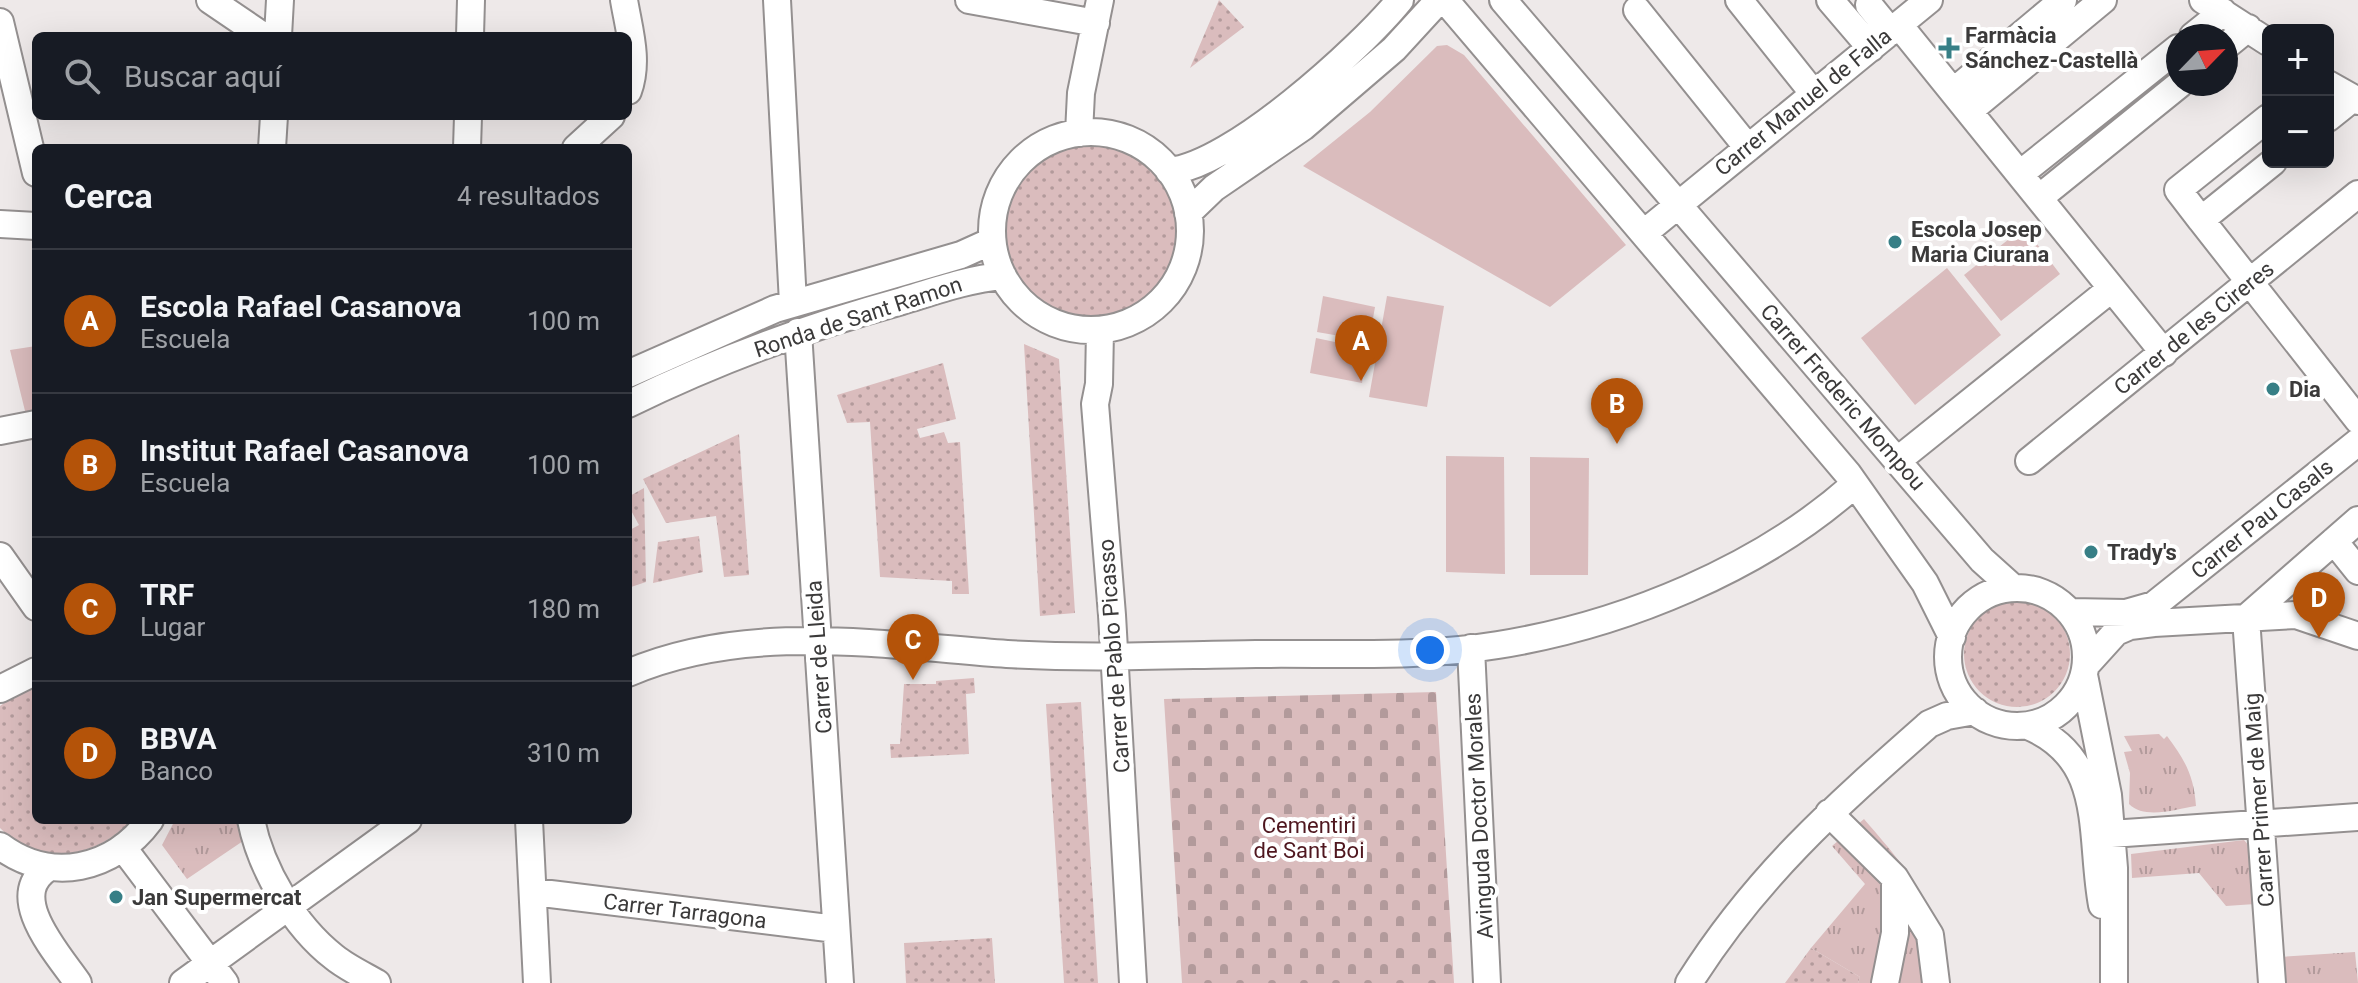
<!DOCTYPE html>
<html lang="es">
<head>
<meta charset="utf-8">
<style>
	:root { --surface:#171b24; --page:#20242c; --text:#f1f3f6; --muted:#9ea1a6; --line:#363941; --accent:#b45309 }
	body { margin:0; font-family:Roboto,sans-serif; background:var(--page); color:var(--text) }
	.controls { position:absolute; right:24px; top:24px; display:grid; overflow:hidden; border-radius:12px; box-shadow:0 8px 32px #0002 }
	.controls button { width:72px; height:72px; display:grid; place-items:center; padding:0; border:0; border-bottom:2px solid var(--line); background:var(--surface); color:var(--text); font:40px sans-serif }
	.compass { position:absolute; left:2166px; top:24px; width:72px; height:72px; border-radius:50%; background:var(--surface); box-shadow:0 8px 32px #0002; rotate:65deg }
	.you { position:absolute; left:1430px; top:650px; width:28px; height:28px; margin:-20px; border:6px solid #fff; border-radius:50%; background:#1a73e8; box-shadow:0 0 0 12px #1a73e833 }
	.badge { display:grid; place-items:center; width:52px; height:52px; border-radius:50%; background:var(--accent); color:#fff; font-size:26px; font-weight:700 }
	.pin { position:absolute; translate:-50% -66px; filter:drop-shadow(0 2px 4px #0008) }
	.pin::after { content:''; position:absolute; top:42px; width:28px; height:24px; background:inherit; clip-path:polygon(0 0,100% 0,50% 100%) }
	.list { margin:0; padding:0; list-style:none }
	h2 { display:flex; justify-content:space-between; align-items:center; height:104px; margin:0; padding:0 32px; font-size:34px }
	h2 small { font-size:26px; font-weight:400; color:var(--muted) }
	.list li { display:grid; grid-template-columns:52px 1fr auto; gap:24px; align-items:center; box-sizing:border-box; height:144px; padding:0 32px; border-top:2px solid var(--line) }
	.list b { display:block; font-size:30px; white-space:nowrap }
	.list p { margin:0; font-size:26px; white-space:nowrap; color:var(--muted) }
	.list em { font-size:26px; font-style:normal; color:var(--muted) }
	.icon { flex:none; width:44px; height:44px; fill:none; stroke:currentColor; stroke-width:2; stroke-linecap:round; stroke-linejoin:round }
	.map { position:relative; flex:none; width:2358px; height:983px; overflow:hidden }
	.search { position:absolute; background:var(--surface); box-shadow:0 8px 32px #0002; left:32px; top:32px; width:600px; height:88px; display:flex; align-items:center; gap:20px; box-sizing:border-box; padding:0 28px; border-radius:12px; color:var(--muted); font-size:30px }
	.panel { position:absolute; background:var(--surface); box-shadow:0 8px 32px #0002; left:32px; top:144px; width:600px; height:680px; border-radius:12px }
	.map>svg:first-child { display:block }
	.grass { fill:url(#grass-dots) }
	.cemetery { fill:url(#cemetery-stones) }
	.park { fill:url(#park-tufts) }
	.pitch { fill:#dabcbd }
	.lines { fill:none; stroke-linecap:round; stroke-linejoin:round }
	.minor-casing { stroke:#949090; stroke-width:30 }
	.minor { stroke:#fff; stroke-width:26 }
	.poi-dot { fill:#377f86; stroke:#fff; stroke-width:3 }
	.labels { text-anchor:middle; dominant-baseline:central; stroke-width:8; stroke-linejoin:round; paint-order:stroke }
	.poi-label { font-size:22px; font-weight:bold; fill:#3b3a3a; stroke:#fff; text-anchor:start }
	.street-label { font-size:22px; fill:#3b3a3a; stroke:#fff }
	.park-label { font-size:22px; fill:#4f171f; stroke:#fff }
</style>
</head>
<body>
<div class="map">
<svg width="2358" height="983" viewBox="0 0 2358 983">
	<defs>
		<pattern id="grass-dots" width="8" height="8" patternUnits="userSpaceOnUse" patternTransform="scale(2)"><rect width="8" height="8" fill="#dabcbd"/><path d="M2 2h.1M6 6h.1" fill="none" stroke="#b29a9b" stroke-width="1.8" stroke-linecap="round"/></pattern>
		<pattern id="cemetery-stones" width="16" height="16" patternUnits="userSpaceOnUse" patternTransform="scale(2)"><rect width="16" height="16" fill="#dabcbd"/><path d="M2 7V4a2 2 0 0 1 4 0v3zM10 15v-3a2 2 0 0 1 4 0v3z" fill="#b29a9b"/></pattern>
		<pattern id="park-tufts" width="24" height="20" patternUnits="userSpaceOnUse" patternTransform="scale(2)"><rect width="24" height="20" fill="#dabcbd"/><path d="M3 7l-1-3M5 7V3M7 7l1-3M15 17l-1-3M17 17v-4M19 17l1-3" fill="none" stroke="#b29a9b"/></pattern>
	</defs>
	<rect width="100%" height="100%" fill="#eee9e9"/>
	<path class="grass" d="M 1219,0 L 1244,27 L 1190,68 Z
		M1005 230a87 87 0 1 1 174 0a87 87 0 1 1-174 0Z
		M 1024,344 L 1059,359 L 1075,613 L 1040,616 Z
		M 943,363 L 956,419 L 917,429 L 920,438 L 944,432 L 948,443 L 960,442 L 969,594 L 952,594 L 952,581 L 880,577 L 870,422 L 847,423 L 837,395 Z
		M 739,434 L 749,575 L 724,577 L 716,516 L 666,523 L 643,479 Z
		M 644,488 L 646,582 L 628,588 L 628,531 L 639,525 L 628,505 L 628,497 Z
		M 699,536 L 703,572 L 653,583 L 658,542 Z
		M1964 654a53 53 0 1 1 106 0a53 53 0 1 1-106 0Z
		M 974,678 L 975,693 L 966,694 L 969,754 L 891,758 L 890,744 L 900,744 L 904,684 L 936,684 L 936,681 Z
		M 36,685 L 36,820 L 132,820 C 96,858 39,869 0,828 L 0,706 L 22,690 Z
		M 1081,702 L 1098,983 L 1064,983 L 1046,704 Z
		M 992,938 L 995,983 L 906,983 L 904,943 Z
		M 1811,948 L 1860,977 L 1858,983 L 1785,983 Z"/>
	<path class="cemetery" d="M 1436,692 L 1454,983 L 1182,983 L 1164,699 Z"/>
	<path class="park" d="M 2159,734 L 2164,739 L 2167,736 C 2185,760 2194,776 2196,806 C 2176,809 2145,820 2129,804 L 2130,773 L 2124,752 L 2132,751 L 2124,736 Z
		M 1864,819 C 1920,884 1931,896 1939,983 L 1858,983 L 1860,977 L 1811,948 L 1865,884 L 1832,846 Z
		M 175,820 L 236,820 L 243,841 L 187,879 L 162,845 Z
		M 2244,840 L 2250,847 L 2255,904 L 2226,906 L 2199,873 L 2132,878 L 2131,854 Z
		M 2355,952 L 2358,983 L 2282,983 L 2280,957 Z"/>
	<path class="pitch" d="M 1447,45 L 1464,55 L 1626,245 L 1550,307 L 1303,166 L 1370,112 L 1437,46 Z
		M 2024,227 L 2060,274 L 2001,321 L 1964,275 Z
		M 1947,268 L 2001,335 L 1915,405 L 1861,338 Z
		M 1323,296 L 1375,307 L 1369,341 L 1317,332 Z
		M 1387,296 L 1444,306 L 1427,407 L 1369,397 Z
		M 1316,338 L 1368,349 L 1362,383 L 1310,373 Z
		M 36,346 L 36,413 L 26,415 L 10,350 Z
		M 1446,456 L 1504,457 L 1505,574 L 1446,572 Z
		M 1530,457 L 1589,458 L 1588,575 L 1530,575 Z"/>
	<g class="lines">
		<defs>
			<path id="minor" d="M 210,0 L 263,36
				M 624,0 C 629,30 639,61 628,91
				M 777,0 L 793,303
				M 969,0 L 1096,23
				M 1445,0 L 1848,474 L 1925,583 L 1952,637
				M 1503,0 L 1982,560 L 2012,587
				M 1739,0 L 1814,94
				M 1830,0 L 1871,48
				M 2203,0 L 2268,42
				M 1869,5 L 1891,32
				M 1637,10 L 1748,148
				M 0,22 L 36,173
				M 1899,25 L 2164,353
				M 278,36 L 280,0
				M 470,36 L 471,0
				M 2193,36 L 2223,12
				M 2226,46 L 2248,28
				M 2328,84 L 2358,101
				M 1953,92 L 2063,0
				M 1969,111 L 2103,0
				M 2268,118 L 2178,190 L 2201,220 L 2273,162
				M 2328,118 L 2353,98
				M992 231a99 99 0 1 1 198 0a99 99 0 1 1-198 0Z
				M 1079,133 L 1081,93 L 1100,0
				M 272,148 L 274,116
				M 467,148 L 468,116
				M 576,148 L 611,116
				M 1169,171 C 1231,166 1360,49 1400,0
				M 2020,174 L 2178,48
				M 2039,198 L 2180,84
				M 1188,213 L 1214,188 L 1303,127 L 1394,49 L 1439,0
				M 2201,220 L 2358,420
				M 0,224 L 36,226
				M 1644,233 L 1929,0
				M 1100,330 L 1099,384 L 1095,404 L 1112,615 L 1133,983
				M 798,332 L 840,983
				M 628,374 L 775,309 L 961,255 L 992,241
				M 628,404 C 716,361 807,327 902,301 C 935,291 968,279 1003,276
				M 0,431 L 36,424
				M 1898,460 L 2111,289
				M 2029,461 L 2358,194
				M 2334,541 L 2358,571
				M 0,556 L 36,607
				M1948 657a69 69 0 1 1 138 0a69 69 0 1 1-138 0Z
				M 2071,612 L 2126,613 L 2154,605 L 2358,442
				M 2246,618 L 2272,983
				M 2246,618 L 2358,520
				M 1471,648 L 1487,983
				M 2087,664 L 2116,632 L 2130,626 L 2154,623 L 2296,615 L 2358,636
				M 628,673 C 746,622 883,645 1007,654 C 1090,659 1173,655 1256,654 C 1336,653 1419,658 1498,645 C 1623,625 1760,569 1855,484
				M 2084,675 L 2108,795 L 2114,868 L 2114,983
				M 0,689 L 36,671
				M 2028,726 C 2107,759 2089,834 2102,905
				M 1829,813 L 1895,878 L 1930,935 L 1936,983
				M 251,820 C 261,869 294,926 334,957 C 346,967 363,975 377,983
				M 529,820 L 537,983
				M 2111,834 L 2358,817
				M 0,846 C 51,884 113,870 150,820
				M 124,849 L 225,983
				M 48,868 C 4,896 59,955 78,983
				M 534,892 L 836,929
				M 183,983 L 408,820
				M 1689,983 C 1756,876 1836,806 1929,724 L 1947,716 L 1975,711
				M 1885,983 L 1895,933 L 1895,880"/>
		</defs>
		<use href="#minor" class="minor-casing"/>
		<use href="#minor" class="minor"/>
	</g>
	<g class="poi-dot">
		<path d="M1945 36h8v8h8v8h-8v8h-8v-8h-8v-8h8z"/>
		<circle cx="1895" cy="242" r="8"/>
		<circle cx="2273" cy="389" r="8"/>
		<circle cx="2091" cy="552" r="8"/>
		<circle cx="116" cy="897" r="8"/>
	</g>
	<g class="labels">
		<g class="poi-label">
			<text x="1965" y="35">Farmàcia<tspan x="1965" dy="25">Sánchez-Castellà</tspan></text>
			<text x="1911" y="229">Escola Josep<tspan x="1911" dy="25">Maria Ciurana</tspan></text>
			<text x="2289" y="389">Dia</text>
			<text x="2107" y="552">Trady's</text>
			<text x="132" y="897">Jan Supermercat</text>
		</g>
		<g class="street-label">
			<text transform="translate(1803 102) rotate(-39)">Carrer Manuel de Falla</text>
			<text transform="translate(858 317) rotate(-18)">Ronda de Sant Ramon</text>
			<text transform="translate(2194 328) rotate(-39)">Carrer de les Cireres</text>
			<text transform="translate(1843 397) rotate(49)">Carrer Frederic Mompou</text>
			<text transform="translate(2262 519) rotate(-39)">Carrer Pau Casals</text>
			<text transform="translate(1114 656) rotate(-94)">Carrer de Pablo Picasso</text>
			<text transform="translate(819 657) rotate(-94)">Carrer de Lleida</text>
			<text transform="translate(2259 800) rotate(-94)">Carrer Primer de Maig</text>
			<text transform="translate(1479 816) rotate(-93)">Avinguda Doctor Morales</text>
			<text transform="translate(685 911) rotate(7)">Carrer Tarragona</text>
		</g>
		<g class="park-label">
			<text x="1309" y="825">Cementiri<tspan x="1309" dy="25">de Sant Boi</tspan></text>
		</g>
	</g>
</svg>
<div class="controls">
<button>+</button>
<button>−</button>
</div>
<svg class="compass" viewBox="-18 -18 36 36"><path d="M0-13l5 13h-10z" fill="#e53935"/><path d="M0 13l5-13h-10z" fill="#9ea1a6"/></svg>
<div class="you"></div>
<div class="pin badge" style="left:1361px;top:381px">A</div>
<div class="pin badge" style="left:1617px;top:444px">B</div>
<div class="pin badge" style="left:913px;top:680px">C</div>
<div class="pin badge" style="left:2319px;top:638px">D</div>
<div class="search"><svg class="icon" aria-label="search" viewBox="0 0 24 24"><circle cx="10" cy="10" r="6"/><path d="M15 15l6 6"/></svg>Buscar aquí</div>
<section class="panel">
<h2>Cerca<small>4 resultados</small></h2>
<ul class="list">
<li><span class="badge">A</span><div><b>Escola Rafael Casanova</b><p>Escuela</p></div><em>100 m</em></li>
<li><span class="badge">B</span><div><b>Institut Rafael Casanova</b><p>Escuela</p></div><em>100 m</em></li>
<li><span class="badge">C</span><div><b>TRF</b><p>Lugar</p></div><em>180 m</em></li>
<li><span class="badge">D</span><div><b>BBVA</b><p>Banco</p></div><em>310 m</em></li>
</ul>
</section>
</div>
</body>
</html>
